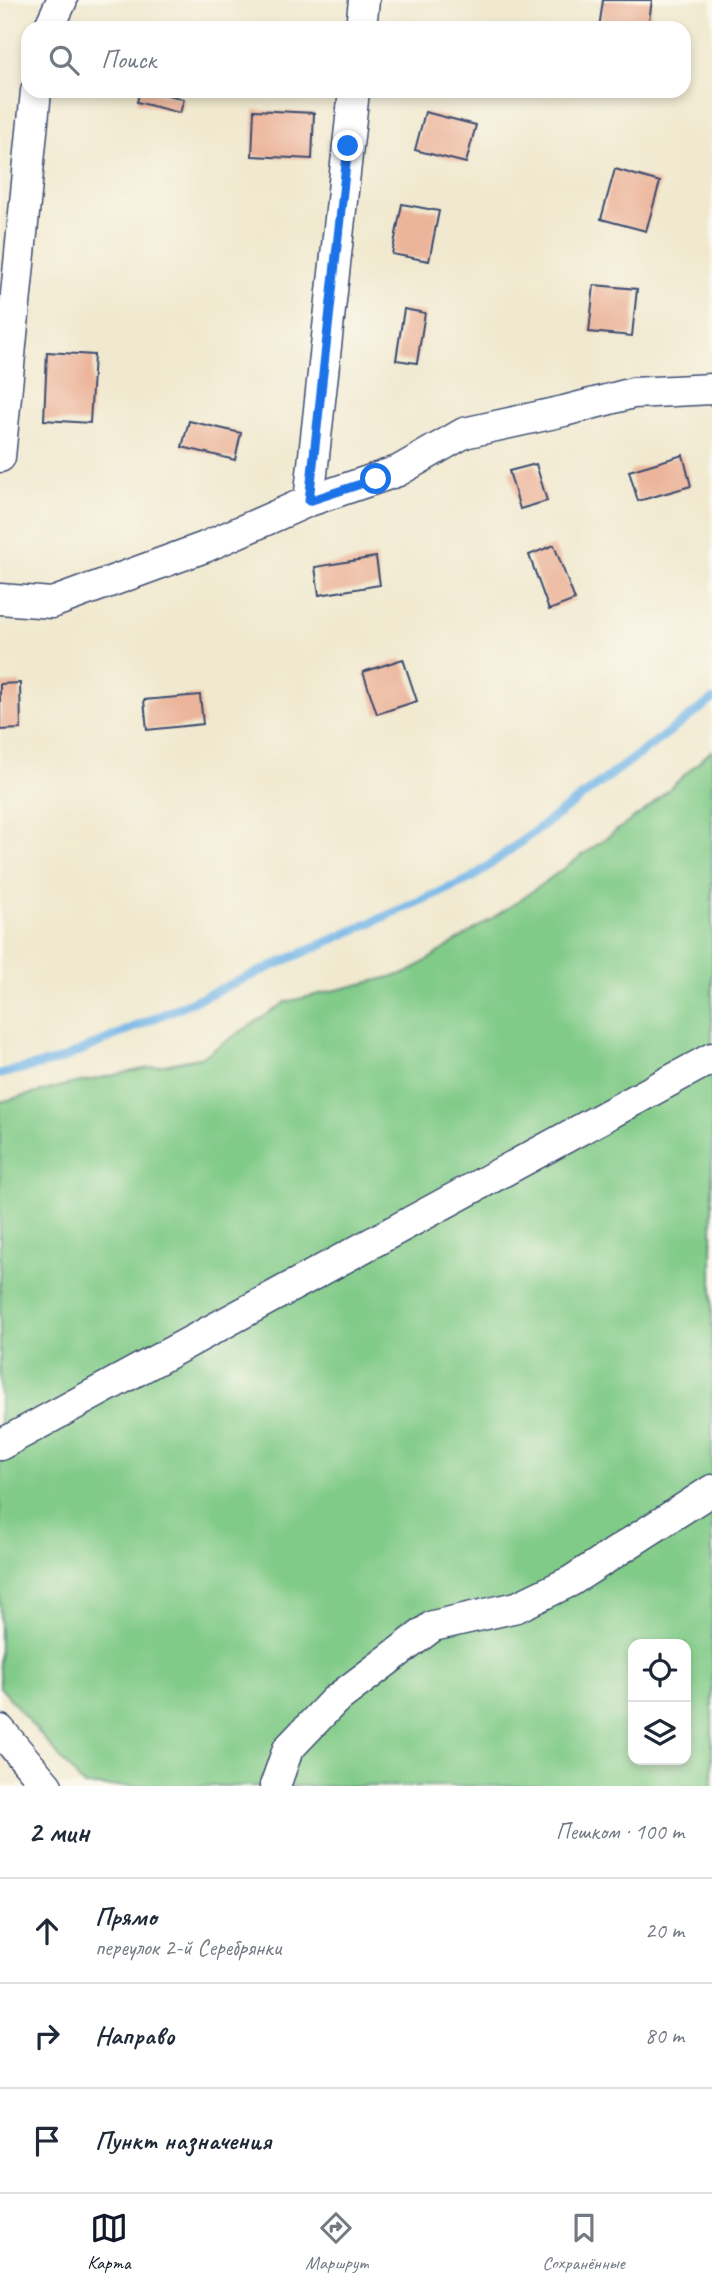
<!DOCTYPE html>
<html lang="ru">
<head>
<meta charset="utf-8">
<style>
	:root { --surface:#fff; --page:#f6f6f7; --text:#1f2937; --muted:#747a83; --line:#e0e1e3; --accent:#111827 }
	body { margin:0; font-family:Caveat,sans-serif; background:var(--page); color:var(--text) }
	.controls { position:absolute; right:21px; bottom:21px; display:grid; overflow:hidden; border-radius:14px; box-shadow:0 4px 10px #0003 }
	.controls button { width:63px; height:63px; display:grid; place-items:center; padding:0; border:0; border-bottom:2px solid var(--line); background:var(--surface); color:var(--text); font:35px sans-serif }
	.stop { position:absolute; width:21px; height:21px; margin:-16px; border:5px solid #1a73e8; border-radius:50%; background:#fff }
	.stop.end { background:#1a73e8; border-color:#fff; box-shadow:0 2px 7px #0008 }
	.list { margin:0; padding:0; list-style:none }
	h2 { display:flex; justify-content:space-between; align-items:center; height:91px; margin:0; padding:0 28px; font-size:30px }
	h2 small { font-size:23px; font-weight:400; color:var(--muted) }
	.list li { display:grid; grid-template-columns:46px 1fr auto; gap:21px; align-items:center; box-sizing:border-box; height:105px; padding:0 28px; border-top:2px solid var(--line) }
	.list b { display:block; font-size:26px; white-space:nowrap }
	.list p { margin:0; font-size:23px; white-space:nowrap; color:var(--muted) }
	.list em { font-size:23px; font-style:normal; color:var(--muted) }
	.icon { flex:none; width:38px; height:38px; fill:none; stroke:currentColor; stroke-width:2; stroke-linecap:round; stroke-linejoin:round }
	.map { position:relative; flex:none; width:712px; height:1786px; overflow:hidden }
	.search { position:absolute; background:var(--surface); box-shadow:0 4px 10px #0003; left:21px; right:21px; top:21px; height:77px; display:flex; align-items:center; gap:18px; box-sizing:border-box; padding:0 24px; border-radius:21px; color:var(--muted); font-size:26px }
	.sheet { height:406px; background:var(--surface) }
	nav { display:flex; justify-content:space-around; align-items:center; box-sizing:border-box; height:98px; border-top:2px solid var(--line); background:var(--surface); font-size:19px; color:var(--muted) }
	nav a { display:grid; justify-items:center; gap:4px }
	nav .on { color:var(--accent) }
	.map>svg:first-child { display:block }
	.green { fill:#81cb88; stroke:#4e7d73; stroke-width:2; fill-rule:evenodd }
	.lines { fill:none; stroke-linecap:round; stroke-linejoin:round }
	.stream { stroke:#72b5e7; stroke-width:9 }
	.building { fill:#ecb59b }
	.minor-casing { stroke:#3b4b6f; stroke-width:33 }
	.minor { stroke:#fff; stroke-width:30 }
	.route { stroke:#1a73e8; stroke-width:9 }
</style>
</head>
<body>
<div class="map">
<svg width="712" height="1786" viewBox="0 0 712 1786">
	<rect width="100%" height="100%" fill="#fbf7ec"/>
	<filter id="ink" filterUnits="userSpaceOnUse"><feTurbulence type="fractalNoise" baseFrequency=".0143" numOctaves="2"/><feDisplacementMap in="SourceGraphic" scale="14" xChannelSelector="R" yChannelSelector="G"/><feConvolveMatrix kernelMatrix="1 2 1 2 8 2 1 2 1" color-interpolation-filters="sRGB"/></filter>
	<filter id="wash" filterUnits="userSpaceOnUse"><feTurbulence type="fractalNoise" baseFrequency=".00686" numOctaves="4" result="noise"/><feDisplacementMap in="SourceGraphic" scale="28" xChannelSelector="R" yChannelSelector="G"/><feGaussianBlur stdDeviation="1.57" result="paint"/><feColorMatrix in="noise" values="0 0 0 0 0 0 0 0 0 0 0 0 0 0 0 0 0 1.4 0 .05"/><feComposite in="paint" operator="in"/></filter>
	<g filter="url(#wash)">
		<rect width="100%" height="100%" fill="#f0e9cf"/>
		<path class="green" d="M 712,750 L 712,1786 L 84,1786 L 0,1687 L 0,1102 L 71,1084 L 202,1057 L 286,1002 L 407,973 L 517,902 L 648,808 ZM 633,1644 L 686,1644 L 686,1760 L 633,1760 Z"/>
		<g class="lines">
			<path class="stream" d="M 0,1074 L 60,1060 L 472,878 L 712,700"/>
		</g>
		<g id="blocks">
			<path class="building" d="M 603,0 L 652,0 L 648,28 L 599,28 Z
				M 140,91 L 151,91 L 184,99 L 180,113 L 137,102 Z
				M 254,110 L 314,113 L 312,159 L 252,156 Z
				M 425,112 L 476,125 L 466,163 L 415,150 Z
				M 615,169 L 660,182 L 646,231 L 601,219 Z
				M 402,204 L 439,211 L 429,261 L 392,254 Z
				M 594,285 L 637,289 L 632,336 L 589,332 Z
				M 404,309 L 425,313 L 417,363 L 396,360 Z
				M 47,352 L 94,355 L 90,423 L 44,420 Z
				M 189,421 L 241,433 L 235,460 L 182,447 Z
				M 683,455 L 691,486 L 638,501 L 629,471 Z
				M 536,464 L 547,501 L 520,509 L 509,471 Z
				M 554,545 L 575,600 L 549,610 L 529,555 Z
				M 376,557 L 380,585 L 319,595 L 315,567 Z
				M 403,659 L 417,701 L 377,714 L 363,672 Z
				M 20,683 L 21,729 L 0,730 L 0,684 Z
				M 200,695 L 203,724 L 147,730 L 144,700 Z"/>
		</g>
	</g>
	<g filter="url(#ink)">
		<use href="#blocks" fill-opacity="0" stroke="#3b4b6f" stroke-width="2"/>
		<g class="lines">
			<defs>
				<path id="minor" d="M 49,28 L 62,0
					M 361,28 L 364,0
					M 0,457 L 36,91
					M 309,501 L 354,91
					M 0,599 L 52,603 L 205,547 L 309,501 L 398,471 L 464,433 L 564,411 L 633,393 L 712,389
					M 0,1445 L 712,1058
					M 0,1730 L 47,1786
					M 275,1786 L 288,1749 L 334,1701 L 433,1626 L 517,1607 L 571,1581 L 712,1490"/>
			</defs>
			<use href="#minor" class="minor-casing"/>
			<use href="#minor" class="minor"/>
		</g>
	</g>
	<g class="lines" filter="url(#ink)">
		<path class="route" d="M 348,146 L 309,501 L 376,479"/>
	</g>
</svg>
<div class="controls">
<button><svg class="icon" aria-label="locate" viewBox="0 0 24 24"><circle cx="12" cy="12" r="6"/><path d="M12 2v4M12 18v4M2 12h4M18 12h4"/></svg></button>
<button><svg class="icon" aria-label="layers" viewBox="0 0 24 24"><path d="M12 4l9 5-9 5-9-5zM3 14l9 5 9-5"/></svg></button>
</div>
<div class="stop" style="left:376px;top:479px"></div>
<div class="stop end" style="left:348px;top:146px"></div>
<div class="search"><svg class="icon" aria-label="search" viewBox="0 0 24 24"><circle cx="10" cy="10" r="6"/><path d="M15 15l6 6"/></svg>Поиск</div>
</div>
<section class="sheet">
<h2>2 мин<small>Пешком · 100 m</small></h2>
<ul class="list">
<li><svg class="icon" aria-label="ahead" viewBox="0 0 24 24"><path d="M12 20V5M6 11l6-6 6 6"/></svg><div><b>Прямо</b><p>переулок 2-й Серебрянки</p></div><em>20 m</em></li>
<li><svg class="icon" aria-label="right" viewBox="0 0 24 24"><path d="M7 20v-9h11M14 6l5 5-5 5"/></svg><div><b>Направо</b></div><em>80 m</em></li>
<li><svg class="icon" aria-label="arrive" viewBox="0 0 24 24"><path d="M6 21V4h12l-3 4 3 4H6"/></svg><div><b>Пункт назначения</b></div></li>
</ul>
</section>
<nav>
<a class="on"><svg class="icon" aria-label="map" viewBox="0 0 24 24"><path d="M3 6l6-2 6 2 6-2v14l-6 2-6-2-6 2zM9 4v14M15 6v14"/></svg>Карта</a>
<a><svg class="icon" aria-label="directions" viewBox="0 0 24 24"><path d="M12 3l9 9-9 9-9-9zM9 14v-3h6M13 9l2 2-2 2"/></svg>Маршрут</a>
<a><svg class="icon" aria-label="saved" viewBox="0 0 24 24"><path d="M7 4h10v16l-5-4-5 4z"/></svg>Сохранённые</a>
</nav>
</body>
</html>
